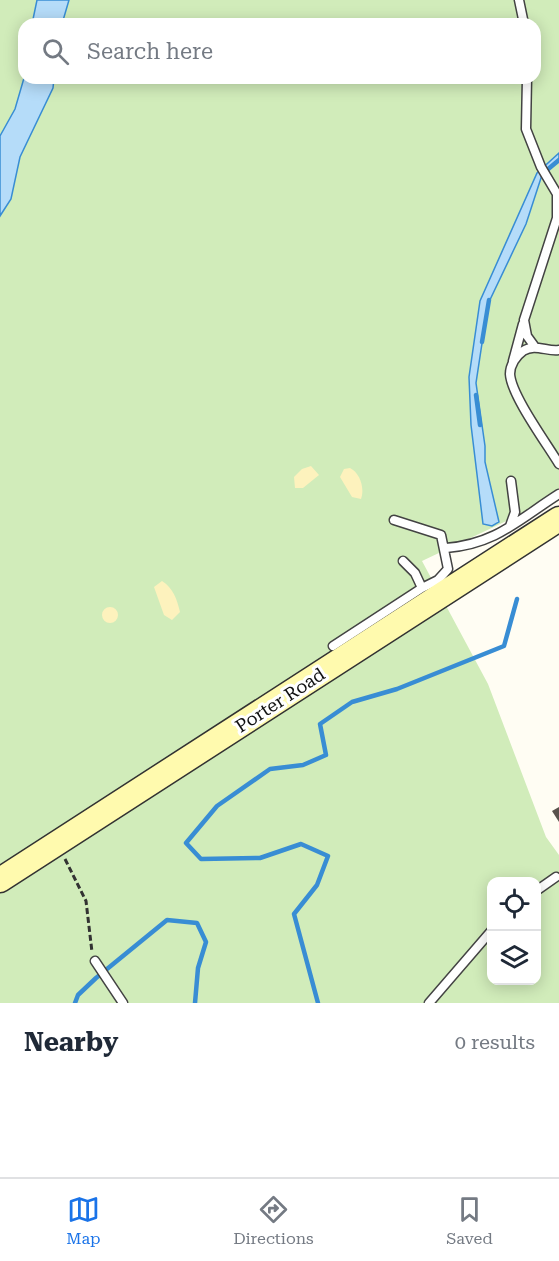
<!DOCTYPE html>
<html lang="en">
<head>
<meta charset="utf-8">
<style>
	:root { --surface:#fff; --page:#f2f2f3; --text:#1f2937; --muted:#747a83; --line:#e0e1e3; --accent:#1a73e8 }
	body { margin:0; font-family:"Roboto Serif",serif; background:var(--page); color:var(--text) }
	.controls { position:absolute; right:18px; bottom:18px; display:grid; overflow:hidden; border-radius:12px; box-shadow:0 3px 15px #0003 }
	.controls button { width:54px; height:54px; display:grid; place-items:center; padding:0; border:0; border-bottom:2px solid var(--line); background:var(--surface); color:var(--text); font:30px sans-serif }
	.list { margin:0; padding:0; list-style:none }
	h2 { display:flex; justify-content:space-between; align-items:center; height:78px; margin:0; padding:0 24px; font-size:26px }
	h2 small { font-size:20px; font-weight:400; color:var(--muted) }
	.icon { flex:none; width:33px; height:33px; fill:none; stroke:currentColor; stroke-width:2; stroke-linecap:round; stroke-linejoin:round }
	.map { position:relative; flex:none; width:559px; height:1003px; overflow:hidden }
	.search { position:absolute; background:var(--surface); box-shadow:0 3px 15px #0003; left:18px; right:18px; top:18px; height:66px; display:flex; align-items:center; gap:15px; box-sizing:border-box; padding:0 21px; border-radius:18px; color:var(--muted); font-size:22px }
	.sheet { height:174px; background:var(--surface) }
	nav { display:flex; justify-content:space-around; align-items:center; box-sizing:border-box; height:84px; border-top:2px solid var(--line); background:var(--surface); font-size:16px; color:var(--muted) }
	nav a { display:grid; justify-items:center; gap:3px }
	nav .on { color:var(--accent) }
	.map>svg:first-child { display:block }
	.green { fill:#d1ecba; fill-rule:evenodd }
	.sand { fill:#fdf2bd }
	.water { fill:#b5dcf9; stroke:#388dd4; stroke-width:1.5 }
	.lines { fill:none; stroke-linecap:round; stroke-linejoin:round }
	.stream { stroke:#388dd4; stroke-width:4.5 }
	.building { fill:#59524c }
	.lane-casing { stroke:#434343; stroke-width:11 }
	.secondary-casing { stroke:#323232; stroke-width:27 }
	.path { stroke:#323232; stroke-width:3; stroke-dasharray:6 3; stroke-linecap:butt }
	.lane { stroke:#fff; stroke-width:8 }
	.secondary { stroke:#fffaae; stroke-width:24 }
	.labels { text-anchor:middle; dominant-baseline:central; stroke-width:6; stroke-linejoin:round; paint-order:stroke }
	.street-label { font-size:18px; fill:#101010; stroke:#fff }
</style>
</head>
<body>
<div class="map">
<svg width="559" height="1003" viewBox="0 0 559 1003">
	<rect width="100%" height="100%" fill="#fffdf3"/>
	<path class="green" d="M 0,0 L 559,0 L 559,496 L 422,561 L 488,684 L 546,837 L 559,855 L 559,1003 L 0,1003 ZM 24,24 L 535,24 L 535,78 L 24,78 ZM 492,882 L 536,882 L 536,980 L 492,980 Z"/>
	<path class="sand" d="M 311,466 L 319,475 L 303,488 L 295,488 L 294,477 L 302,469 Z
		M 350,468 C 360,473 365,488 361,499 L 352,497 L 340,477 L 344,469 Z
		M 162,581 C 173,588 177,599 180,612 L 172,620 L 164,615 L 154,587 Z
		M102 615a8 8 0 1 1 16 0a8 8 0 1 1-16 0Z"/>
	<path class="water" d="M 37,0 L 69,0 L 62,24 L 32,24 Z
		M 24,78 L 54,78 L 53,88 L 20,157 L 11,199 L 0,216 L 0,136 L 15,109 Z
		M 559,153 L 559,160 L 542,175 L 526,224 L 488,304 L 476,383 L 485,446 L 485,462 L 499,522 L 492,526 L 483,524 L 471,425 L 469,377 L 480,301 L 537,173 Z"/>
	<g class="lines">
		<path class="stream" d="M 547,170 L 559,160
			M 482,342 L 489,300
			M 476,395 L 480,425
			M 75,1003 L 78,995 L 96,978 L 167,920 L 197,923 L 206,942 L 198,968 L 195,1003
			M 318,1003 L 294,914 L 317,885 L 328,856 L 301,844 L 260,858 L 201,859 L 186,843 L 217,806 L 270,769 L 303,765 L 326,755 L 320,724 L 352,702 L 397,689 L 504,646 L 517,599"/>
	</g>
	<path class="building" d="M 559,807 L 559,822 L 552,811 Z"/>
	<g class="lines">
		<defs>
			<path id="lane" d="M 519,0 L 524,24
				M 527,78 L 526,129 L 541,167 L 557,194 L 557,218 L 524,320 L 527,336 L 535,347
				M 559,350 C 547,352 535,343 523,351 C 516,356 510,365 510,374 C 511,395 547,444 559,464
				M 513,361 L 523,324
				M 394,520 L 441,535 L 448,569 L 438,580 L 422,588
				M 510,526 L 515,512 L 511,481
				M 446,548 C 496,544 518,520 559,494
				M 333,646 L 422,588 L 415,573 L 403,561
				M 536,891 L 556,877
				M 95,961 L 123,1003
				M 429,1003 L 492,930"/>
			<path id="secondary" d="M 0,880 L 559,519"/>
		</defs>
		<use href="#lane" class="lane-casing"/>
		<use href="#secondary" class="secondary-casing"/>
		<path class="path" d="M 65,859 L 86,901 L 92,952"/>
		<use href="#lane" class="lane"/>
		<use href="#secondary" class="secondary"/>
	</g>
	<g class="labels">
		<g class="street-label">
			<text transform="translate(280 700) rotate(-33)">Porter Road</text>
		</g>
	</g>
</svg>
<div class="controls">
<button><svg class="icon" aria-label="locate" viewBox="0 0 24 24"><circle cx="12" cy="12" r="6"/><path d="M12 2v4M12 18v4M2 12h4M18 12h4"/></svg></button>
<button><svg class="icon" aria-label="layers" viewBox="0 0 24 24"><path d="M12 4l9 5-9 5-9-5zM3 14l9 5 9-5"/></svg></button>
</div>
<div class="search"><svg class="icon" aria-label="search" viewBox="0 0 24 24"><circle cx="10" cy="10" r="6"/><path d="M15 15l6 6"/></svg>Search here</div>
</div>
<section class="sheet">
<h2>Nearby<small>0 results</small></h2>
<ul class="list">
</ul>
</section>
<nav>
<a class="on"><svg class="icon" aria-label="map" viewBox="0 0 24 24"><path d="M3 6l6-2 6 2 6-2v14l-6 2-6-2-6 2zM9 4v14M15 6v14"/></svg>Map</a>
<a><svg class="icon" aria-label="directions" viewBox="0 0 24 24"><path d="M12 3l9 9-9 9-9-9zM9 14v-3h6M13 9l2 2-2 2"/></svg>Directions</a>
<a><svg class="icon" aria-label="saved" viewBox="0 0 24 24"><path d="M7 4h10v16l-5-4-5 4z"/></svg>Saved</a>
</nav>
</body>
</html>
